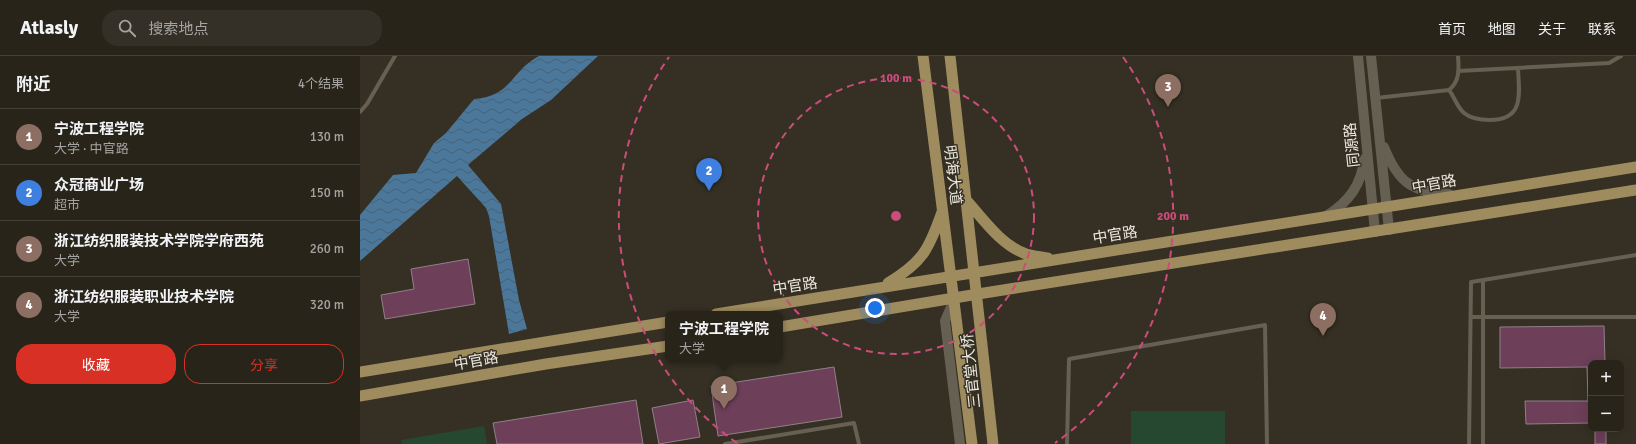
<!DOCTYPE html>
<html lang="zh">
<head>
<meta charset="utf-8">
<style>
	:root { --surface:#28241a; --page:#343027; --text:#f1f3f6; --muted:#a5a4a2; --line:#444139; --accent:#d93025 }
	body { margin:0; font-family:Signika,"Noto Sans SC",sans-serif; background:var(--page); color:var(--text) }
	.controls { position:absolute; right:12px; bottom:12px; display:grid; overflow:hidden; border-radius:8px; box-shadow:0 4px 16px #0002 }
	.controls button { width:36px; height:36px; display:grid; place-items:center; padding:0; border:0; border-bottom:1px solid var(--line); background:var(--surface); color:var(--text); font:20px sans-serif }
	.you { position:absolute; left:515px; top:252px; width:14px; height:14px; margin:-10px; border:3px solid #fff; border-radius:50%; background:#1a73e8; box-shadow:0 0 0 6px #1a73e833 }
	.badge { display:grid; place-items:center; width:26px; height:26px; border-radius:50%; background:var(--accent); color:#fff; font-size:13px; font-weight:700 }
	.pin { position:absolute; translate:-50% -33px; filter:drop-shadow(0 1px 2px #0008) }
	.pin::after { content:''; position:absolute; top:21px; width:14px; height:12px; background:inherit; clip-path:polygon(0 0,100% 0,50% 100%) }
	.popup { position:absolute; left:305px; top:255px; width:118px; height:52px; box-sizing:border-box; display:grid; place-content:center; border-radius:8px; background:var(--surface); filter:drop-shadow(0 1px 3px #0005); font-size:13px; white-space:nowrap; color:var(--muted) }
	.popup b { font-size:15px; color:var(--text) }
	.popup::after { content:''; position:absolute; left:50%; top:100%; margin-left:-8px; border:8px solid transparent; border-top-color:var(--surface) }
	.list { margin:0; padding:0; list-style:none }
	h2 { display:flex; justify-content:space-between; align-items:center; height:52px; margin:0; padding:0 16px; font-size:17px }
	h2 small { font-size:13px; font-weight:400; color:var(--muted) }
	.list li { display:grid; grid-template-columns:26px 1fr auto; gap:12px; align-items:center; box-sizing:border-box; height:56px; padding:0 16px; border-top:1px solid var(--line) }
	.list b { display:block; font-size:15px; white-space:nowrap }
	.list p { margin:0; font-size:13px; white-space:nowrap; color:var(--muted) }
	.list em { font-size:13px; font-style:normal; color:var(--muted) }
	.actions { display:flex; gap:8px; padding:12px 16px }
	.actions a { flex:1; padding:9px 0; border:1px solid var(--accent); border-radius:16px; text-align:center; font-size:14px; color:var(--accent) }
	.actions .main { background:var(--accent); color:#fff }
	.icon { flex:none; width:22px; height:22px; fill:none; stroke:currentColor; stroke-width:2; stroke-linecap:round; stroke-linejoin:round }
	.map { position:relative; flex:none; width:1276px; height:388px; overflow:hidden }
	header { display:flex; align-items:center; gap:24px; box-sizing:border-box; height:56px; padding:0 20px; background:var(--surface); border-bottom:1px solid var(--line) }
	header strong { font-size:19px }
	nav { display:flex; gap:22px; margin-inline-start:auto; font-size:14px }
	.search { width:280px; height:36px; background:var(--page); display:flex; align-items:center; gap:10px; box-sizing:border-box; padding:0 14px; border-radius:16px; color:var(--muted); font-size:15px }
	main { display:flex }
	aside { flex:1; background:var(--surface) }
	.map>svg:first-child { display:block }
	.pitch { fill:#264831 }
	.water { fill:url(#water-waves) }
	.building { fill:#6d3f59; stroke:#908088 }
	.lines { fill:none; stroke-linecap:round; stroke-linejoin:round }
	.service { stroke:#666052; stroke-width:4 }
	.tertiary { stroke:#666052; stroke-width:10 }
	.primary { stroke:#9e8b5e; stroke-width:11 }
	.ring { fill:none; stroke:#cc4c7c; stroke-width:2; stroke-dasharray:7 5 }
	.labels { text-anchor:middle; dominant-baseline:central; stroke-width:3; stroke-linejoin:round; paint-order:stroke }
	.street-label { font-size:15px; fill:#ebe8e0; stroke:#353023 }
	.centre { fill:#cc4c7c; stroke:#353023; stroke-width:2 }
	.ring-label { font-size:12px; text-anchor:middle; font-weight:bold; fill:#cc4c7c; stroke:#353023; stroke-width:3; stroke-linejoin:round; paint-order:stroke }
</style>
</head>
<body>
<header>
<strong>Atlasly</strong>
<div class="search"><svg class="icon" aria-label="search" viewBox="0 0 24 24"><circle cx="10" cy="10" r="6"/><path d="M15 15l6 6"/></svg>搜索地点</div>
<nav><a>首页</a><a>地图</a><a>关于</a><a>联系</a></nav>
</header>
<main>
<aside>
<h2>附近<small>4个结果</small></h2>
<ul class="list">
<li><span class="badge" style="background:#8d6e63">1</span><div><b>宁波工程学院</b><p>大学 · 中官路</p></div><em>130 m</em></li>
<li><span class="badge" style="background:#3f7fe0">2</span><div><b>众冠商业广场</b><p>超市</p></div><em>150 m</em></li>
<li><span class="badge" style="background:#8d6e63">3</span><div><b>浙江纺织服装技术学院学府西苑</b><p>大学</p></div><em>260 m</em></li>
<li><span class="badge" style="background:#8d6e63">4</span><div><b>浙江纺织服装职业技术学院</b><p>大学</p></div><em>320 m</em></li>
</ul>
<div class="actions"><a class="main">收藏</a><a>分享</a></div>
</aside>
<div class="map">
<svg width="1276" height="388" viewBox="0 0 1276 388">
	<defs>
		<pattern id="water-waves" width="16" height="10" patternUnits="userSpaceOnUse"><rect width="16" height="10" fill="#4b779a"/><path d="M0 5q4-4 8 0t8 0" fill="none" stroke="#496173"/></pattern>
	</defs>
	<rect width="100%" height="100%" fill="#353023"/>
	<path class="pitch" d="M 771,355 L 865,355 L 865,388 L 771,388 Z
		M 124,370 L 127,388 L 42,388 L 41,384 Z"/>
	<path class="water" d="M 179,0 L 238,0 L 191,44 L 162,63 L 108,109 L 141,148 L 159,244 L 167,273 L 149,278 L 129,160 L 126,152 L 97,120 L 0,205 L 0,159 L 33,119 L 56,117 L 74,87 L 86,77 L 114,43 C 153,40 150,15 179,0 Z"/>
	<path class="building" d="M 108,203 L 115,248 L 25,263 L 21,239 L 54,233 L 51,213 Z
		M 1244,270 L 1245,307 L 1231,307 L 1231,367 L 1166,368 L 1165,345 L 1228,345 L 1227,311 L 1140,312 L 1140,271 Z
		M 474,311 L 482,361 L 358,380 L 351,330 Z
		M 276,344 L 283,388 L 137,388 L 133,367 Z
		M 333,344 L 340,381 L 299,388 L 292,352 Z
		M 1235,373 L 1246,373 L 1246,388 L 1235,388 Z"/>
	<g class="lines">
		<path class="service" d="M 1098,15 L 1249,7 L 1261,0
			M 1089,34 C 1095,42 1097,51 1104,57 C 1111,63 1122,64 1130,64 C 1165,64 1159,37 1158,12
			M 1016,42 L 1089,34 C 1100,25 1099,13 1098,0
			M 0,56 L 7,48 L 35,0
			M 1111,261 L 1276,261
			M 365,388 L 494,367 L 499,388
			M 707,388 L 709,303 L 905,269 L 907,388
			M 1109,388 L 1111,226 L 1276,199
			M 1123,388 L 1123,224"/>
		<path class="tertiary" d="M 998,0 L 1015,176
			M 1011,0 L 1029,174
			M 1024,91 C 1038,126 1051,136 1089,138
			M 966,160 C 988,147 1002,128 1004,103
			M 595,242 L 585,265 L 600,388"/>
		<path class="primary" d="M 563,0 L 612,388
			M 590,0 L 633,388
			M 607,145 C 624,164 641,189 666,198 C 673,200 681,201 688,202
			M 528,227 C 563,206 569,193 582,156
			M 356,258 L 1276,111
			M 420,271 L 618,238 L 1276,134
			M 0,316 L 308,266
			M 0,340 L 186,308 L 308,290"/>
	</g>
	<g class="ring">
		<circle cx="536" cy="160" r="138"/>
		<path d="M377 387A277 277 0 0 1 309 1M763 1A277 277 0 0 1 695 387"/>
	</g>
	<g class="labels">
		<g class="street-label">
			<text transform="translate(992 89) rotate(-96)">同源路</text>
			<text transform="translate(593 119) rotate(83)">明海大道</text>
			<text transform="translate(1074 128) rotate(-10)">中官路</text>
			<text transform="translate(755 179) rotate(-9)">中官路</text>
			<text transform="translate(435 230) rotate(-9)">中官路</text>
			<text transform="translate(116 305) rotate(-10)">中官路</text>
			<text transform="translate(611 315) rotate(-96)">三官堂大桥</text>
		</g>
	</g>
	<circle cx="536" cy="160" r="6" class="centre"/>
	<g class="ring-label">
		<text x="536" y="26">100 m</text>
		<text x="813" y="164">200 m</text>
	</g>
</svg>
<div class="controls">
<button>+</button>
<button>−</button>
</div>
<div class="you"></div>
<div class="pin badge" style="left:364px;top:353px;background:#8d6e63">1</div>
<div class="popup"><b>宁波工程学院</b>大学</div>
<div class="pin badge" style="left:349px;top:135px;background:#3f7fe0">2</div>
<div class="pin badge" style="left:808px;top:51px;background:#8d6e63">3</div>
<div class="pin badge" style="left:963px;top:280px;background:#8d6e63">4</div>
</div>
</main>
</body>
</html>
